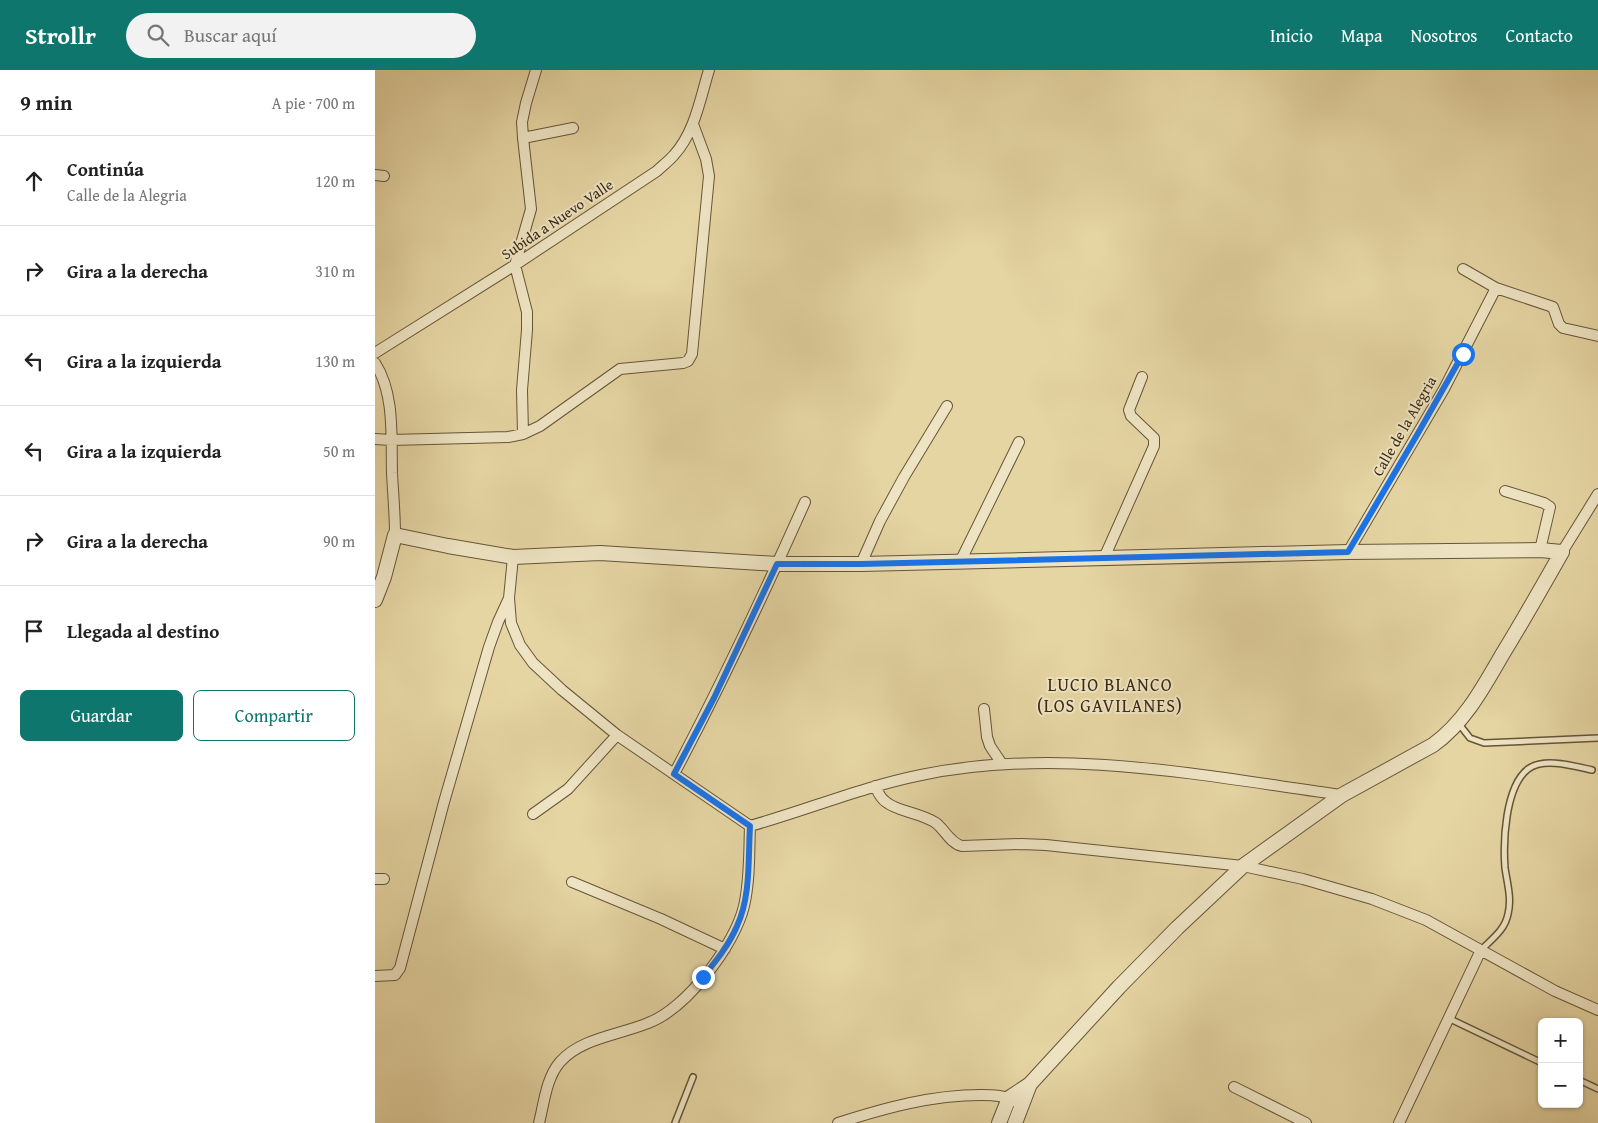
<!DOCTYPE html>
<html lang="es">
<head>
<meta charset="utf-8">
<style>
	:root { --surface:#fff; --page:#f2f2f2; --text:#222; --muted:#767676; --line:#e0e0e0; --accent:#0f766e }
	body { margin:0; font-family:"Gentium Book Plus",serif; background:var(--page); color:var(--text) }
	.controls { position:absolute; right:15px; bottom:15px; display:grid; overflow:hidden; border-radius:8px; box-shadow:0 1px 4px #0004 }
	.controls button { width:45px; height:45px; display:grid; place-items:center; padding:0; border:0; border-bottom:1px solid var(--line); background:var(--surface); color:var(--text); font:25px sans-serif }
	.stop { position:absolute; width:15px; height:15px; margin:-11px; border:4px solid #1a73e8; border-radius:50%; background:#fff }
	.stop.end { background:#1a73e8; border-color:#fff; box-shadow:0 1px 5px #0008 }
	.list { margin:0; padding:0; list-style:none }
	h2 { display:flex; justify-content:space-between; align-items:center; height:65px; margin:0; padding:0 20px; font-size:21px }
	h2 small { font-size:16px; font-weight:400; color:var(--muted) }
	.list li { display:grid; grid-template-columns:32px 1fr auto; gap:15px; align-items:center; box-sizing:border-box; height:90px; padding:0 20px; border-top:1px solid var(--line) }
	.list b { display:block; font-size:19px; white-space:nowrap }
	.list p { margin:0; font-size:16px; white-space:nowrap; color:var(--muted) }
	.list em { font-size:16px; font-style:normal; color:var(--muted) }
	.actions { display:flex; gap:10px; padding:15px 20px }
	.actions a { flex:1; padding:11px 0; border:1px solid var(--accent); border-radius:8px; text-align:center; font-size:18px; color:var(--accent) }
	.actions .main { background:var(--accent); color:#fff }
	.icon { flex:none; width:28px; height:28px; fill:none; stroke:currentColor; stroke-width:2; stroke-linecap:round; stroke-linejoin:round }
	.map { position:relative; flex:none; width:1223px; height:1053px; overflow:hidden }
	header { display:flex; align-items:center; gap:30px; box-sizing:border-box; height:70px; padding:0 25px; background:var(--accent); color:#fff }
	header strong { font-size:24px }
	nav { display:flex; gap:28px; margin-inline-start:auto; font-size:18px }
	.search { width:350px; height:45px; background:var(--page); display:flex; align-items:center; gap:12px; box-sizing:border-box; padding:0 18px; border-radius:28px; color:var(--muted); font-size:19px }
	main { display:flex }
	aside { flex:1; background:var(--surface) }
	.map>svg:first-child { display:block }
	.lines { fill:none; stroke-linecap:round; stroke-linejoin:round }
	.service-casing { stroke:#665538; stroke-width:8 }
	.minor-casing { stroke:#665538; stroke-width:12 }
	.tertiary-casing { stroke:#665538; stroke-width:16 }
	.service { stroke:#eee4c3; stroke-width:5 }
	.minor { stroke:#eee4c3; stroke-width:10 }
	.tertiary { stroke:#eee4c3; stroke-width:14 }
	.route { stroke:#1a73e8; stroke-width:6 }
	.labels { text-anchor:middle; dominant-baseline:central; stroke-width:4; stroke-linejoin:round; paint-order:stroke }
	.street-label { font-size:15px; fill:#3b2a15; stroke:#eee4c3 }
	.quarter-label { font-size:18px; letter-spacing:1px; fill:#3b2a15; stroke:#eee4c3 }
</style>
</head>
<body>
<header>
<strong>Strollr</strong>
<div class="search"><svg class="icon" aria-label="search" viewBox="0 0 24 24"><circle cx="10" cy="10" r="6"/><path d="M15 15l6 6"/></svg>Buscar aquí</div>
<nav><a>Inicio</a><a>Mapa</a><a>Nosotros</a><a>Contacto</a></nav>
</header>
<main>
<aside>
<h2>9 min<small>A pie · 700 m</small></h2>
<ul class="list">
<li><svg class="icon" aria-label="ahead" viewBox="0 0 24 24"><path d="M12 20V5M6 11l6-6 6 6"/></svg><div><b>Continúa</b><p>Calle de la Alegria</p></div><em>120 m</em></li>
<li><svg class="icon" aria-label="right" viewBox="0 0 24 24"><path d="M7 20v-9h11M14 6l5 5-5 5"/></svg><div><b>Gira a la derecha</b></div><em>310 m</em></li>
<li><svg class="icon" aria-label="left" viewBox="0 0 24 24"><path d="M17 20v-9H6M10 6l-5 5 5 5"/></svg><div><b>Gira a la izquierda</b></div><em>130 m</em></li>
<li><svg class="icon" aria-label="left" viewBox="0 0 24 24"><path d="M17 20v-9H6M10 6l-5 5 5 5"/></svg><div><b>Gira a la izquierda</b></div><em>50 m</em></li>
<li><svg class="icon" aria-label="right" viewBox="0 0 24 24"><path d="M7 20v-9h11M14 6l5 5-5 5"/></svg><div><b>Gira a la derecha</b></div><em>90 m</em></li>
<li><svg class="icon" aria-label="arrive" viewBox="0 0 24 24"><path d="M6 21V4h12l-3 4 3 4H6"/></svg><div><b>Llegada al destino</b></div></li>
</ul>
<div class="actions"><a class="main">Guardar</a><a>Compartir</a></div>
</aside>
<div class="map">
<svg width="1223" height="1053" viewBox="0 0 1223 1053">
	<rect width="100%" height="100%" fill="#e5d5a3"/>
	<filter id="stains"><feTurbulence type="fractalNoise" baseFrequency=".004" numOctaves="4"/><feColorMatrix values="0 0 0 0 .2 0 0 0 0 .09 0 0 0 0 .02 0 0 0 .5 -.17"/></filter>
	<radialGradient id="worn" r=".72"><stop offset=".6" stop-color="#630" stop-opacity="0"/><stop offset="1" stop-color="#630" stop-opacity=".3"/></radialGradient>
	<g class="lines">
		<defs>
			<path id="service" d="M 1084,654 L 1095,668 L 1109,673 L 1223,668
				M 1106,880 C 1117,869 1130,860 1133,844 C 1137,829 1132,812 1130,798 C 1128,772 1130,717 1153,699 C 1169,687 1199,696 1217,700
				M 1073,948 L 1167,993
				M 1204,1010 L 1223,1019
				M 300,1053 L 318,1007"/>
			<path id="minor" d="M 148,68 L 198,58
				M 0,105 L 9,106
				M 1088,199 L 1121,218 L 1178,237 L 1184,254 L 1188,258 L 1223,266
				M 0,283 L 140,195 L 282,101 C 287,96 294,91 299,85 C 320,62 325,29 334,0
				M 0,293 C 20,324 16,367 17,403 C 18,423 20,444 20,465
				M 148,364 L 147,320 L 152,260 L 152,242 L 140,195 L 156,139 L 148,68 L 147,52 L 151,33 L 161,0
				M 0,369 L 16,370 L 133,367 L 148,364 L 165,356 L 245,299 L 308,293 L 313,291 L 317,284 L 334,106 L 331,89 L 318,54
				M 1130,421 L 1169,433 L 1175,437 L 1165,480
				M 973,482 L 1069,319 L 1121,218
				M 1187,482 L 1223,424
				M 138,487 L 134,528 L 136,553 L 145,575 L 158,593 L 187,620 L 242,665 L 375,756
				M 729,488 L 779,376 L 779,368 L 756,346 L 754,340 L 767,307
				M 586,490 L 644,372
				M 486,494 L 505,451 L 529,407 L 572,336
				M 609,639 L 612,667 L 615,676 L 627,694
				M 299,704 C 346,615 389,524 430,432
				M 500,716 C 503,722 505,728 511,732 C 523,742 544,742 561,753 C 570,760 575,773 587,776 L 646,774 L 671,775 L 868,796 L 928,809 L 997,829 L 1051,850 L 1180,921 L 1223,940
				M 158,744 L 193,719 L 242,665
				M 375,756 C 432,740 487,717 546,705 C 685,676 829,706 967,725
				M 0,809 L 9,809
				M 197,812 L 286,849 L 350,879
				M 0,906 L 20,905 L 25,898 L 69,732 L 114,577 L 123,552 L 134,528
				M 859,1017 L 931,1053
				M 164,1053 C 169,1034 171,1008 185,992 C 206,968 244,965 273,953 C 311,939 360,875 369,836 C 375,810 374,782 375,756
				M 463,1053 C 510,1038 556,1025 606,1025 C 616,1025 630,1025 639,1031
				M 1024,1053 L 1106,880"/>
			<path id="tertiary" d="M 0,530 L 9,507 L 20,465 L 73,476 L 138,487 L 225,483 L 402,494 L 486,494 L 973,482 L 1165,480 L 1187,482 C 1167,517 1148,551 1127,585 C 1108,618 1089,653 1058,675 L 967,725 L 868,796 L 802,858 L 744,917 L 655,1014 L 634,1028 L 624,1053
				M 640,1053 L 655,1014"/>
		</defs>
		<use href="#service" class="service-casing"/>
		<use href="#minor" class="minor-casing"/>
		<use href="#tertiary" class="tertiary-casing"/>
		<use href="#service" class="service"/>
		<use href="#minor" class="minor"/>
		<use href="#tertiary" class="tertiary"/>
	</g>
	<g class="lines">
		<path class="route" d="M 328,907 C 341,891 354,875 362,856 C 376,826 373,788 375,756 L 299,704 L 339,628 L 402,494 L 486,494 L 973,482 L 1042,365 L 1088,284"/>
	</g>
	<g class="labels">
		<g class="street-label">
			<text transform="translate(182 149) rotate(-34)">Subida a Nuevo Valle</text>
			<text transform="translate(1029 356) rotate(-60)">Calle de la Alegria</text>
		</g>
		<g class="quarter-label">
			<text x="735" y="614">LUCIO BLANCO<tspan x="735" dy="21">(LOS GAVILANES)</tspan></text>
		</g>
	</g>
	<rect width="100%" height="100%" filter="url(#stains)"/>
	<rect width="100%" height="100%" fill="url(#worn)"/>
</svg>
<div class="controls">
<button>+</button>
<button>−</button>
</div>
<div class="stop" style="left:1088px;top:284px"></div>
<div class="stop end" style="left:328px;top:907px"></div>
</div>
</main>
</body>
</html>
